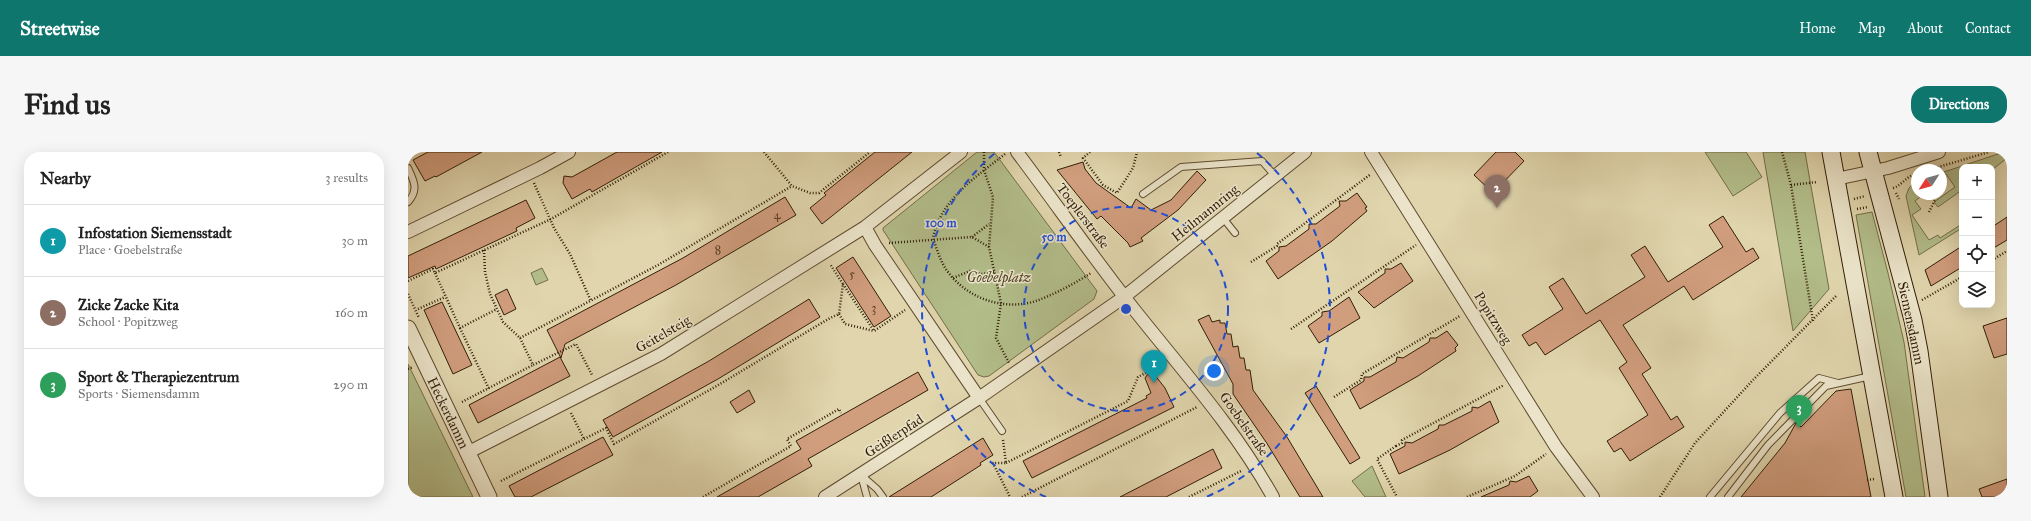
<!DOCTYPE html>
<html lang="en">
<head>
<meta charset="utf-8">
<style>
	:root { --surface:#fff; --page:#f6f6f6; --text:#222; --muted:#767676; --line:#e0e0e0; --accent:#0f766e }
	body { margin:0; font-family:"IM FELL Great Primer",serif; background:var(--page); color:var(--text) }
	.controls { position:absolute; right:12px; top:12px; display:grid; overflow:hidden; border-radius:8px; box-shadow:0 4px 16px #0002 }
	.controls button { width:36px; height:36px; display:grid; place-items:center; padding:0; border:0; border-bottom:1px solid var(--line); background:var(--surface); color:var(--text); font:20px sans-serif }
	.compass { position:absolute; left:1503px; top:12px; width:36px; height:36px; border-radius:50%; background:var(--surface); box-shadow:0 4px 16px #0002; rotate:234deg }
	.you { position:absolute; left:806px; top:219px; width:14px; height:14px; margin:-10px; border:3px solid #fff; border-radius:50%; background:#1a73e8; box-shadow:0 0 0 6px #1a73e833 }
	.badge { display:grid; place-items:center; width:26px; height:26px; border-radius:50%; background:var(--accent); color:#fff; font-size:13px; font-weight:700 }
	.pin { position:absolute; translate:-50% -33px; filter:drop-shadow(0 1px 2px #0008) }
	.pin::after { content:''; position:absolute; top:21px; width:14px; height:12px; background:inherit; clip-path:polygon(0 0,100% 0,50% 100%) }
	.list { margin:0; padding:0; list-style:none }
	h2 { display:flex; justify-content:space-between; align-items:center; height:52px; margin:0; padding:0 16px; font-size:17px }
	h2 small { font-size:13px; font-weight:400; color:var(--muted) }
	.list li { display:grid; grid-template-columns:26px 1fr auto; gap:12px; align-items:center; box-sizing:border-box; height:72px; padding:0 16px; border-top:1px solid var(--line) }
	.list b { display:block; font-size:15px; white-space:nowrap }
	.list p { margin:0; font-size:13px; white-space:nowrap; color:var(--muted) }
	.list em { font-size:13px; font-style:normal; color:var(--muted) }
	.icon { flex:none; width:22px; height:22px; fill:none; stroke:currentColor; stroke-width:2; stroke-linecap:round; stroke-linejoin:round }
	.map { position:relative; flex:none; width:1599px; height:345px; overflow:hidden; border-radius:16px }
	header { display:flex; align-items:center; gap:24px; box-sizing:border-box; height:56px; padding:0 20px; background:var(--accent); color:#fff }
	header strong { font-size:19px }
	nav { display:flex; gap:22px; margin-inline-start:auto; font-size:14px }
	.intro { display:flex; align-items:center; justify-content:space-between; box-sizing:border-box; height:96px; padding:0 24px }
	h1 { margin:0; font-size:28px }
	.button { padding:10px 18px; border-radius:16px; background:var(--accent); color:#fff; font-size:14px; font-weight:700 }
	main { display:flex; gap:24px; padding:0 24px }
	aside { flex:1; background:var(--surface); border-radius:16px; box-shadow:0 4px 16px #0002 }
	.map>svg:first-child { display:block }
	.green { fill:#b2bd8a; stroke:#726e48 }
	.building { fill:#d09d7d; stroke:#321e07 }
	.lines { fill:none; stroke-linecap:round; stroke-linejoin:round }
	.service-casing { stroke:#5e4c30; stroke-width:8 }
	.minor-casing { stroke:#5e4c30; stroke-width:14 }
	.tertiary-casing { stroke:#5e4c30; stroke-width:17 }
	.secondary-casing { stroke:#321e07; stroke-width:19 }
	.path { stroke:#321e07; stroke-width:2.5; stroke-dasharray:1 2; stroke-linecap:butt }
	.service { stroke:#ebe4ca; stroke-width:6 }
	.minor { stroke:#ebe4ca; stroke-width:12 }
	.tertiary { stroke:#ebe4ca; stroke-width:15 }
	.secondary { stroke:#ebe4ca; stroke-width:17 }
	.ring { fill:none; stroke:#1d4ed8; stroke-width:2; stroke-dasharray:7 5 }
	.labels { text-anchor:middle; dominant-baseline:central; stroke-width:3; stroke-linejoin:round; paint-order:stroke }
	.number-label { font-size:12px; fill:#5a3e24 }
	.street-label { font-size:14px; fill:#321e07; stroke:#ebe4ca }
	.park-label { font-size:14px; font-style:italic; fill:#524628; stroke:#ebe4ca }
	.centre { fill:#1d4ed8; stroke:#ebe4ca; stroke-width:2 }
	.ring-label { font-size:12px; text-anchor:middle; font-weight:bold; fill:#1d4ed8; stroke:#ebe4ca; stroke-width:3; stroke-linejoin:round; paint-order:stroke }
</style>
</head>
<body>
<header>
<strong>Streetwise</strong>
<nav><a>Home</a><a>Map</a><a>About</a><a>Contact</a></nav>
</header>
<div class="intro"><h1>Find us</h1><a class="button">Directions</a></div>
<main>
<aside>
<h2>Nearby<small>3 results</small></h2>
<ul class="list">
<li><span class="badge" style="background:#0f9aa8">1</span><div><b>Infostation Siemensstadt</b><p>Place · Goebelstraße</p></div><em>30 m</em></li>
<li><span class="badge" style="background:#8d6e63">2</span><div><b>Zicke Zacke Kita</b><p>School · Popitzweg</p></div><em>160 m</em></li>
<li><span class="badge" style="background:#2e9e5b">3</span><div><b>Sport &amp; Therapiezentrum</b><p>Sports · Siemensdamm</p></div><em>290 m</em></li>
</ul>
</aside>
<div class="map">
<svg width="1599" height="345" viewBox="0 0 1599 345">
	<rect width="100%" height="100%" fill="#e0d5ad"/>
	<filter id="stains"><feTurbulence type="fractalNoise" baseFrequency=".005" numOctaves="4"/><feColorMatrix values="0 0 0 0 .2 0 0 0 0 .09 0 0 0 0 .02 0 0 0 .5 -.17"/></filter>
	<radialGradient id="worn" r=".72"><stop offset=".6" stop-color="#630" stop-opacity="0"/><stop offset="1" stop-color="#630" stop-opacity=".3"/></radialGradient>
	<path class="green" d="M 569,0 L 586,0 L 689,139 L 686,147 L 581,224 L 576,225 L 570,223 L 475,78 L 475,76 Z
		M 1297,0 L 1338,0 L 1354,25 L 1325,44 Z
		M 1355,0 L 1397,0 L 1421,137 L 1385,179 Z
		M 1596,0 L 1599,0 L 1599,6 L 1584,18 L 1584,15 L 1554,15 L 1554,38 L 1530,55 L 1526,50 L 1547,35 L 1538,22 L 1533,25 L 1533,21 Z
		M 1509,28 L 1509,42 L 1516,42 L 1507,49 L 1513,57 L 1504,63 L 1521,88 L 1530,83 L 1532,86 L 1554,72 L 1554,76 L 1511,103 L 1498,44 L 1501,36 Z
		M 1464,60 L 1480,121 L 1496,190 L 1517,345 L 1498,345 L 1448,63 Z
		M 134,116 L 140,128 L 128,133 L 123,121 Z
		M 0,212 L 65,345 L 0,345 Z
		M 964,314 L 978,345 L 957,345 L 944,329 Z"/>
	<path class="building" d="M 20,0 L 74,0 L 28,25 L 27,24 L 17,29 L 5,8 Z
		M 209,0 L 254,0 L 184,40 L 182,37 L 164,47 L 155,31 L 156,24 L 164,25 Z
		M 467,0 L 504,0 L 414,72 L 402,56 L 418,43 L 416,41 Z
		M 1088,0 L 1107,0 L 1116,9 L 1085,41 L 1066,23 Z
		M 675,10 L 677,17 L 688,31 L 723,56 L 728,47 L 743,58 L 763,48 L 789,19 L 798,28 L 770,58 L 733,86 L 735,89 L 722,95 L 720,91 L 693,64 L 689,67 L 649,18 Z
		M 949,41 L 959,55 L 957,56 L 959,59 L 924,89 L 870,127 L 858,109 L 871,99 L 871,95 L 878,94 L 901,77 L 901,72 L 908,72 L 932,54 L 931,49 L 938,49 Z
		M 377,45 L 388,63 L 268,133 L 157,192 L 153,206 L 139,178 L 275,106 Z
		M 118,48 L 127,66 L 108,76 L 109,79 L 28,117 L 27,114 L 0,126 L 0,104 Z
		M 1315,64 L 1338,100 L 1345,96 L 1351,106 L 1285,148 L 1276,134 L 1215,173 L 1243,216 L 1234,222 L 1263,268 L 1269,264 L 1276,275 L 1222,309 L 1213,296 L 1206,300 L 1199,289 L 1240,263 L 1211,216 L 1219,210 L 1192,168 L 1137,203 L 1128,190 L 1121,194 L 1114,183 L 1155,157 L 1141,135 L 1155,126 L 1178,162 L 1237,125 L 1223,103 L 1237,94 L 1260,130 L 1315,95 L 1301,73 Z
		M 1599,65 L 1599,88 L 1584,97 L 1584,75 Z
		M 1554,94 L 1554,115 L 1523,134 L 1517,118 Z
		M 445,105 L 483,164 L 466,175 L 428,116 Z
		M 993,111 L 1005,129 L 966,156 L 950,140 L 977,121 L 977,117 L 983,117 Z
		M 99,137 L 108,157 L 96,163 L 87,143 Z
		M 941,145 L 952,166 L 911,191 L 900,174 L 914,164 L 914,160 L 921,159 Z
		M 401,147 L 412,165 L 310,227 L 205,285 L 195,268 L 301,209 Z
		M 34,150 L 64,213 L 45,222 L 16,158 Z
		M 801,163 L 804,170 L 812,168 L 812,171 L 817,171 L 819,182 L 823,182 L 825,195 L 830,194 L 832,206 L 836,206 L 838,218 L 842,218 L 845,238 L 879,285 L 915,345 L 892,345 L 858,290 L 825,242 L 825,232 L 790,168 Z
		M 1599,166 L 1599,202 L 1586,206 L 1575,174 Z
		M 1039,179 L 1050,193 L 1047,196 L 1048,199 L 1010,224 L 952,257 L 942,238 L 956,229 L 956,225 L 962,225 L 988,210 L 989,205 L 995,206 L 1021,190 L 1022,186 L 1028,186 Z
		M 152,205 L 162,224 L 70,271 L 61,253 Z
		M 510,220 L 520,238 L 400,307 L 404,314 L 350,345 L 309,345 L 393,297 L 388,289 Z
		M 743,221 L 746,222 L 757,236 L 766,255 L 624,326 L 615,309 L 739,246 L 738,244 L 743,241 L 737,226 L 740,222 Z
		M 908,234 L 952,306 L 942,312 L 897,241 Z
		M 1443,237 L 1463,345 L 1333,345 L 1377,291 L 1388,271 L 1393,275 L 1428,239 Z
		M 341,238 L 347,250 L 329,261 L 322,250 Z
		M 1082,249 L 1091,270 L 1042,298 L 991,322 L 982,302 L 997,294 L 997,290 L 1004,291 L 1030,277 L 1031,273 L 1036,273 L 1064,259 L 1064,255 L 1070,256 Z
		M 195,285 L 205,303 L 123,345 L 107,345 L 101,334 Z
		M 575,286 L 585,303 L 572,311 L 573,313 L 523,345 L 481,345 Z
		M 805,297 L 814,316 L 758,345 L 712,345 Z
		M 1121,324 L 1130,339 L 1122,345 L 1073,345 L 1101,333 L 1102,329 L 1108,330 Z
		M 1599,327 L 1599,345 L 1574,345 L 1571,337 Z"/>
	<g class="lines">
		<defs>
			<path id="service" d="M 0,16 C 6,29 11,38 0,50
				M 735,42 L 773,15 L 854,9 L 867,24
				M 815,66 L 827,81
				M 571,246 L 594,279
				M 453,323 L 469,337 L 475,345
				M 453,323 L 459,345
				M 1302,345 L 1372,261 L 1411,226 L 1430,231
				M 1320,345 L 1360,293 L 1418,234 L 1463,224"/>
			<path id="minor" d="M 609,0 C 648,52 685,105 725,156 C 774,218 826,275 865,345
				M 963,0 L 1148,295 L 1185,345
				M 1428,27 L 1480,16 L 1531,0
				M 457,75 L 467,93 L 571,246
				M 0,80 L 132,16 L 161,0
				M 59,301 L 253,202 L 457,75 L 553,0
				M 417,345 L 571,246 L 716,145 L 897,0"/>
			<path id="tertiary" d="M 0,176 L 81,345"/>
			<path id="secondary" d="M 1423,0 L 1486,345
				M 1460,0 L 1505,168 L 1511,199 L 1531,345"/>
		</defs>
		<use href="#service" class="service-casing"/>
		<use href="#minor" class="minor-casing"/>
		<use href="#tertiary" class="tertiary-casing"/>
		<use href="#secondary" class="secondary-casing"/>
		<path class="path" d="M 356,0 L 384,34 L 402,41 L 411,41 L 462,0
			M 576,0 L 576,18 L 585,45 L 581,95 L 593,151 L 588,186 L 601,211
			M 651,0 L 653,5
			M 682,0 L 675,6 L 695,33 L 709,41 L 725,16 L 729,0
			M 1374,0 L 1383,33 L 1405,169
			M 597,2 C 568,25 533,47 525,86 C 529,98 533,111 540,120 C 560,147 596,159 628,149 C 647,142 666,132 683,121
			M 1524,17 L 1581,0
			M 126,31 L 146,76 L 162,102 L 183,149
			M 1383,33 L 1409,30
			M 1485,36 C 1493,34 1497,26 1505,23
			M 1488,41 L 1491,47
			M 1446,47 L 1457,44
			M 1449,57 L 1460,55
			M 1521,60 L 1527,48 L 1523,42
			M 564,85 L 581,72
			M 481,91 L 564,85 L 581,95
			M 76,98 L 77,120 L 82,142 L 95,170 L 112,186 L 125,213 L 168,192 L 184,223
			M 1584,108 L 1599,99
			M 843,110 L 869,94 L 869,92 L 963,22
			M 27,121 L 52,176 L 89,157
			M 545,126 L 562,119 L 574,122 L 586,120
			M 0,129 L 25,117 L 27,121 L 143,67 L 260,0
			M 435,132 L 466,179 L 497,158
			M 0,142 L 11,166
			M 1514,148 L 1554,125
			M 10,157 L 37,145
			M 431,162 L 437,172 L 466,179
			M 52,176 L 81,237
			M 883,177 L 1008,93
			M 112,186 L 250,113 L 384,34
			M 0,217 L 5,215
			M 926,245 L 953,228 L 954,222 L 1052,164
			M 54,250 L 125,213
			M 163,261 L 176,287
			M 595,288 L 598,311 L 585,311 L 602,345
			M 988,294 L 994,291 L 994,288 L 1096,233
			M 988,294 L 969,307 L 989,345
			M 598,311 L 720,249 L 730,225 L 754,212
			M 1459,328 L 1466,327
			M 93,329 L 198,276 L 206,292 L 312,232 L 422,166 L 431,162 L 435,132 L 422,112
			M 295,345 L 383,294 L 379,287 L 431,257 L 433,261
			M 614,345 L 789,255
			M 781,345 L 833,319
			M 1059,345 L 1107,324 L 1138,302
			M 1252,345 L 1287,291 L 1345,228 L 1428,144"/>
		<use href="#service" class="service"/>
		<use href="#minor" class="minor"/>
		<use href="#tertiary" class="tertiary"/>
		<use href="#secondary" class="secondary"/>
	</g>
	<g class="ring">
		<circle cx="718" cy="157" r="102"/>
		<path d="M638 345A204 204 0 0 1 587 1M849 1A204 204 0 0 1 798 345"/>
	</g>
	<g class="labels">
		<g class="number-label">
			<text x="369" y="63">4</text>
			<text x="310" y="98">8</text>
			<text x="444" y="122">5</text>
			<text x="466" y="156">3</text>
		</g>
		<g class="street-label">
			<text transform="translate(797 61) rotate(-39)">Heilmannring</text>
			<text transform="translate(675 64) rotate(53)">Toeplerstraße</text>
			<text transform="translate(1085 166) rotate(58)">Popitzweg</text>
			<text transform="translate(1503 171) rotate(78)">Siemensdamm</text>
			<text transform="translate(255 182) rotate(-30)">Geitelsteig</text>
			<text transform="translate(40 261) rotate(64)">Heckerdamm</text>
			<text transform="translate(836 272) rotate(55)">Goebelstraße</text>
			<text transform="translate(486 284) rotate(-33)">Geißlerpfad</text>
		</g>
		<g class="park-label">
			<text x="591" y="125">Goebelplatz</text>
		</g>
	</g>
	<circle cx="718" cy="157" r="6" class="centre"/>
	<g class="ring-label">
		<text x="533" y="75">100 m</text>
		<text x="646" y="89">50 m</text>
	</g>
	<rect width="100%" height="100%" filter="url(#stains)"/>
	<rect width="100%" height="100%" fill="url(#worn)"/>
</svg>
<div class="controls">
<button>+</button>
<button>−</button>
<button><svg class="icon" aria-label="locate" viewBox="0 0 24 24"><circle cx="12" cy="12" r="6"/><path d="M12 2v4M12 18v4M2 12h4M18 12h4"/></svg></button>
<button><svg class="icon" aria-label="layers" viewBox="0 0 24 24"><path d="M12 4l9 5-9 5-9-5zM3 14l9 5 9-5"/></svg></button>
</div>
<svg class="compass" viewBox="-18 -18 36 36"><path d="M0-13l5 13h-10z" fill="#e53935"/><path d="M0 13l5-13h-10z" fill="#767676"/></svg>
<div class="you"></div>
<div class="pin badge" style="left:746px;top:231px;background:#0f9aa8">1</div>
<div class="pin badge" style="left:1089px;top:56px;background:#8d6e63">2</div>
<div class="pin badge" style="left:1391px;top:276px;background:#2e9e5b">3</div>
</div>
</main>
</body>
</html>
